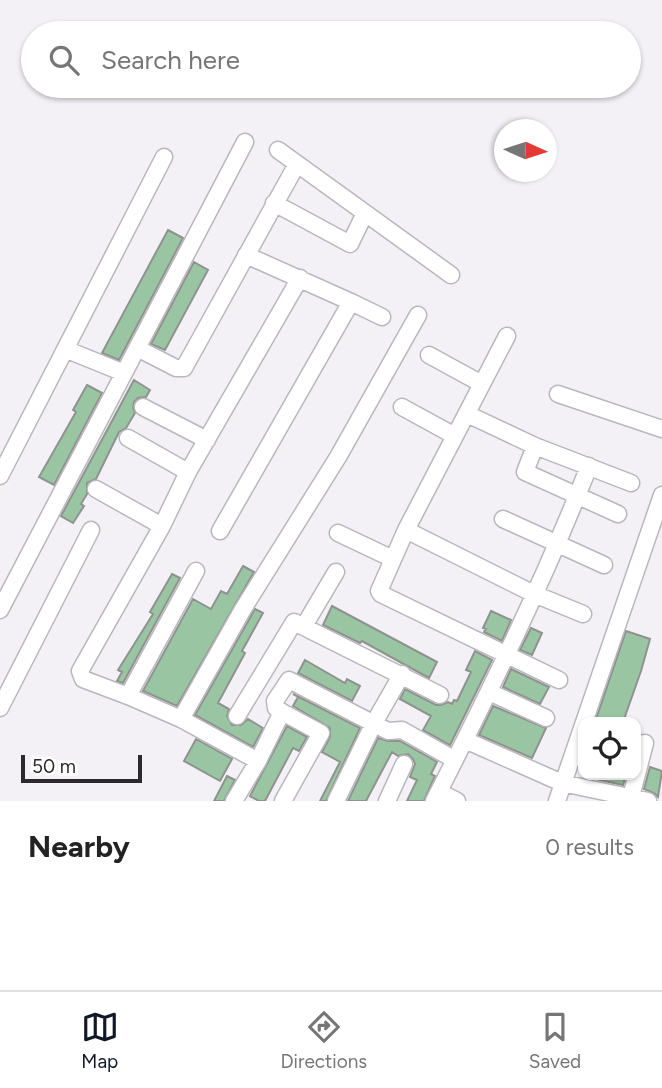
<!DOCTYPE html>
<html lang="en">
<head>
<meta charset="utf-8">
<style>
	:root { --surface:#fff; --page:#f6f6f6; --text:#222; --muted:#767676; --line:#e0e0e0; --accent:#111827 }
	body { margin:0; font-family:Figtree,sans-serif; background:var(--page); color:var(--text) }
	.controls { position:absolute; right:21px; bottom:21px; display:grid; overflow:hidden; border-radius:14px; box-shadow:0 2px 5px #0004 }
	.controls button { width:63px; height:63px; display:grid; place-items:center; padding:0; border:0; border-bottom:2px solid var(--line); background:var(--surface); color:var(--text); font:35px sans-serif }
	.compass { position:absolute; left:494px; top:119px; width:63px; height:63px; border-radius:50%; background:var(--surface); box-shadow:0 2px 5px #0004; rotate:93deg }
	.scale { position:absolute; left:21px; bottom:18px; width:121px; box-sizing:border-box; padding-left:7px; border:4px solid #2a292b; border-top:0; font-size:19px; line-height:24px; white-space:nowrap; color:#2a292b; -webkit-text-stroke:5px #fff; paint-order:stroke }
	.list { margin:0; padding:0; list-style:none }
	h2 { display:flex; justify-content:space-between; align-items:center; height:91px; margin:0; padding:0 28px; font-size:30px }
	h2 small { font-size:23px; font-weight:400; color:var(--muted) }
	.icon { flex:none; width:38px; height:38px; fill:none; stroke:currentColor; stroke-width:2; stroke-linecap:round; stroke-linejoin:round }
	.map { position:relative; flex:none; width:662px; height:801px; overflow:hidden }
	.search { position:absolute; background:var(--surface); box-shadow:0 2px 5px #0004; left:21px; right:21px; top:21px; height:77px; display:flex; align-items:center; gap:18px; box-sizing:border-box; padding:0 24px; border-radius:38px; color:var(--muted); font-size:26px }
	.sheet { height:189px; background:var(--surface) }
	nav { display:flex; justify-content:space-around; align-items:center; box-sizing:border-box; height:98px; border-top:2px solid var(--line); background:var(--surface); font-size:19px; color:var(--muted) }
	nav a { display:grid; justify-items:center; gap:4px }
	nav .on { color:var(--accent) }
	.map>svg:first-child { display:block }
	.building { fill:#99c5a3; stroke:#8f9390; stroke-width:2 }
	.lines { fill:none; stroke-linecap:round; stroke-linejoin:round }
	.street-casing { stroke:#b9b7bc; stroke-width:19 }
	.street { stroke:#fff; stroke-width:16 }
</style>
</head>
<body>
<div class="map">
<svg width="662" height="801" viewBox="0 0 662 801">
	<rect width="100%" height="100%" fill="#f3f1f6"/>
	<path class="building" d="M 168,230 L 183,238 L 119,360 L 102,353 Z
		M 194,262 L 208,270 L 165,350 L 151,344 Z
		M 134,380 L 150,390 L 146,397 L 138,398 L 134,402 L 133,408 L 135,413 L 126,428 L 119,432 L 96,479 L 87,483 L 87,494 L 81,504 L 84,506 L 73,523 L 61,516 Z
		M 87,385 L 102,393 L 54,485 L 39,477 L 76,412 L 73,410 Z
		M 243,566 L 254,572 L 177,706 L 143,691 L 193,599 L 211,609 L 221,591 L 227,594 Z
		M 172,574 L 180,578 L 123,683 L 117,681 L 122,672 L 118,670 L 153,614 L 150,612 Z
		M 332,606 L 437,662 L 429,678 L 362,641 L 360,643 L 323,625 Z
		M 255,609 L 263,613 L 242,651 L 245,653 L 218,703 L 229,709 L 227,716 L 232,725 L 241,725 L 248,719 L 263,728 L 253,747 L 195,715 Z
		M 491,611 L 511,620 L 502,641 L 484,632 L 486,629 L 483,628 Z
		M 531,628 L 542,633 L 532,655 L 520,650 Z
		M 626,631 L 650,639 L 641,671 L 623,722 L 595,722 Z
		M 475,651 L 492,660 L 450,745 L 423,730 L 431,716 L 400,699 L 405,689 L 436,705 L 441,705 L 448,702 L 452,704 L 454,700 L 457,701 L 471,672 L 466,670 Z
		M 305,660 L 345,683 L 347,679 L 360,686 L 352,701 L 298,673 Z
		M 511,669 L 549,687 L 540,704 L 503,687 Z
		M 293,694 L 360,728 L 326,801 L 320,801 L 340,762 L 322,752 L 330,737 L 330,728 L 293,706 L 298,697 Z
		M 493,706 L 546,728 L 532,758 L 479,735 Z
		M 287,726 L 307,737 L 299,751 L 293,748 L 265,801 L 259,801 L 250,796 Z
		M 378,738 L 388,741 L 400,741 L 437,762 L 431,774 L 435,776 L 424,801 L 407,801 L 417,780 L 410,777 L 415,764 L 413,759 L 408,754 L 398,756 L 392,752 L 366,801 L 348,801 Z
		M 196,739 L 232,759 L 220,781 L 184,761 Z
		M 650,767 L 662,771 L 658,797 L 654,793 L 644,789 Z
		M 591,775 L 626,775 L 623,785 L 591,778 Z
		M 227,776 L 235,780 L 224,801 L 214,801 Z"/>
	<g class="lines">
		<defs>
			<path id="street" d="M 278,150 L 451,275
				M 274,203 L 350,244 L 365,213
				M 351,302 L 382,317
				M 418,315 L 338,457 L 243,609 L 181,719 L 258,761 L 282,712 L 276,708 L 275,701 L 289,680 L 388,731 L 402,730 L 455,760
				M 507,336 L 406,530 L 379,591 L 381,594 L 559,680
				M 137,348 L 176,368 L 184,368 L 297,164
				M 65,349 L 124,373
				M 429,355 L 482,384
				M 558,394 L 662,429
				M 143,407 L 207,440
				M 402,407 L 455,436
				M 467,414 L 535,446 L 631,483
				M 128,438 L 188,472
				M 535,446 L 525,472 L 618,514
				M 0,476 L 164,157
				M 96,489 L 162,526
				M 503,519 L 604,565
				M 406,530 L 534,594 L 583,614
				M 220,531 L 351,302 L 246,255
				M 338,533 L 393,559
				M 0,610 L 245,142
				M 304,626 L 336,572
				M 489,692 L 546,718
				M 128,696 L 83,679 L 80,671 L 162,526 L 188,472 L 300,278
				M 0,708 L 91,530
				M 282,712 L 321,733 L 283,801
				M 237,716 L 294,622 L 440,695
				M 181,719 L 128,696 L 196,571
				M 465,740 L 562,783 L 648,801
				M 439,792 L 457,801
				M 234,801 L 258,761
				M 336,801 L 374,723 L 402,674
				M 387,801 L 404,764
				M 434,801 C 490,691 544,581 589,466
				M 557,801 L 662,495
				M 630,801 L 645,743"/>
		</defs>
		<use href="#street" class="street-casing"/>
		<use href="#street" class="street"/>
	</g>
</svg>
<div class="controls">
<button><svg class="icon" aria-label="locate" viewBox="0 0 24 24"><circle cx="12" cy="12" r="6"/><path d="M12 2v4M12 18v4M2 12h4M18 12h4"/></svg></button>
</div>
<svg class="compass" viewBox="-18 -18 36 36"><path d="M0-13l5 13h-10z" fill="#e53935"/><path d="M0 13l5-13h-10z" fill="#767676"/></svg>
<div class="scale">50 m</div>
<div class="search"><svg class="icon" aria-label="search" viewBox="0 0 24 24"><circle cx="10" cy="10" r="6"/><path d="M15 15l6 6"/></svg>Search here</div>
</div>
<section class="sheet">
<h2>Nearby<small>0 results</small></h2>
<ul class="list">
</ul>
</section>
<nav>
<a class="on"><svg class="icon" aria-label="map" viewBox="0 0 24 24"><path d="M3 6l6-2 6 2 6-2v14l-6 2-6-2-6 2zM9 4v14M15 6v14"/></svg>Map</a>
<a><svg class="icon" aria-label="directions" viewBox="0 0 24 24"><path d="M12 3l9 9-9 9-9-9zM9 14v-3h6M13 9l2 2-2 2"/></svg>Directions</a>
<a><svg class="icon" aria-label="saved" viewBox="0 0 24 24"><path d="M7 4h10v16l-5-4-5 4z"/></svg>Saved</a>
</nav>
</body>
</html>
